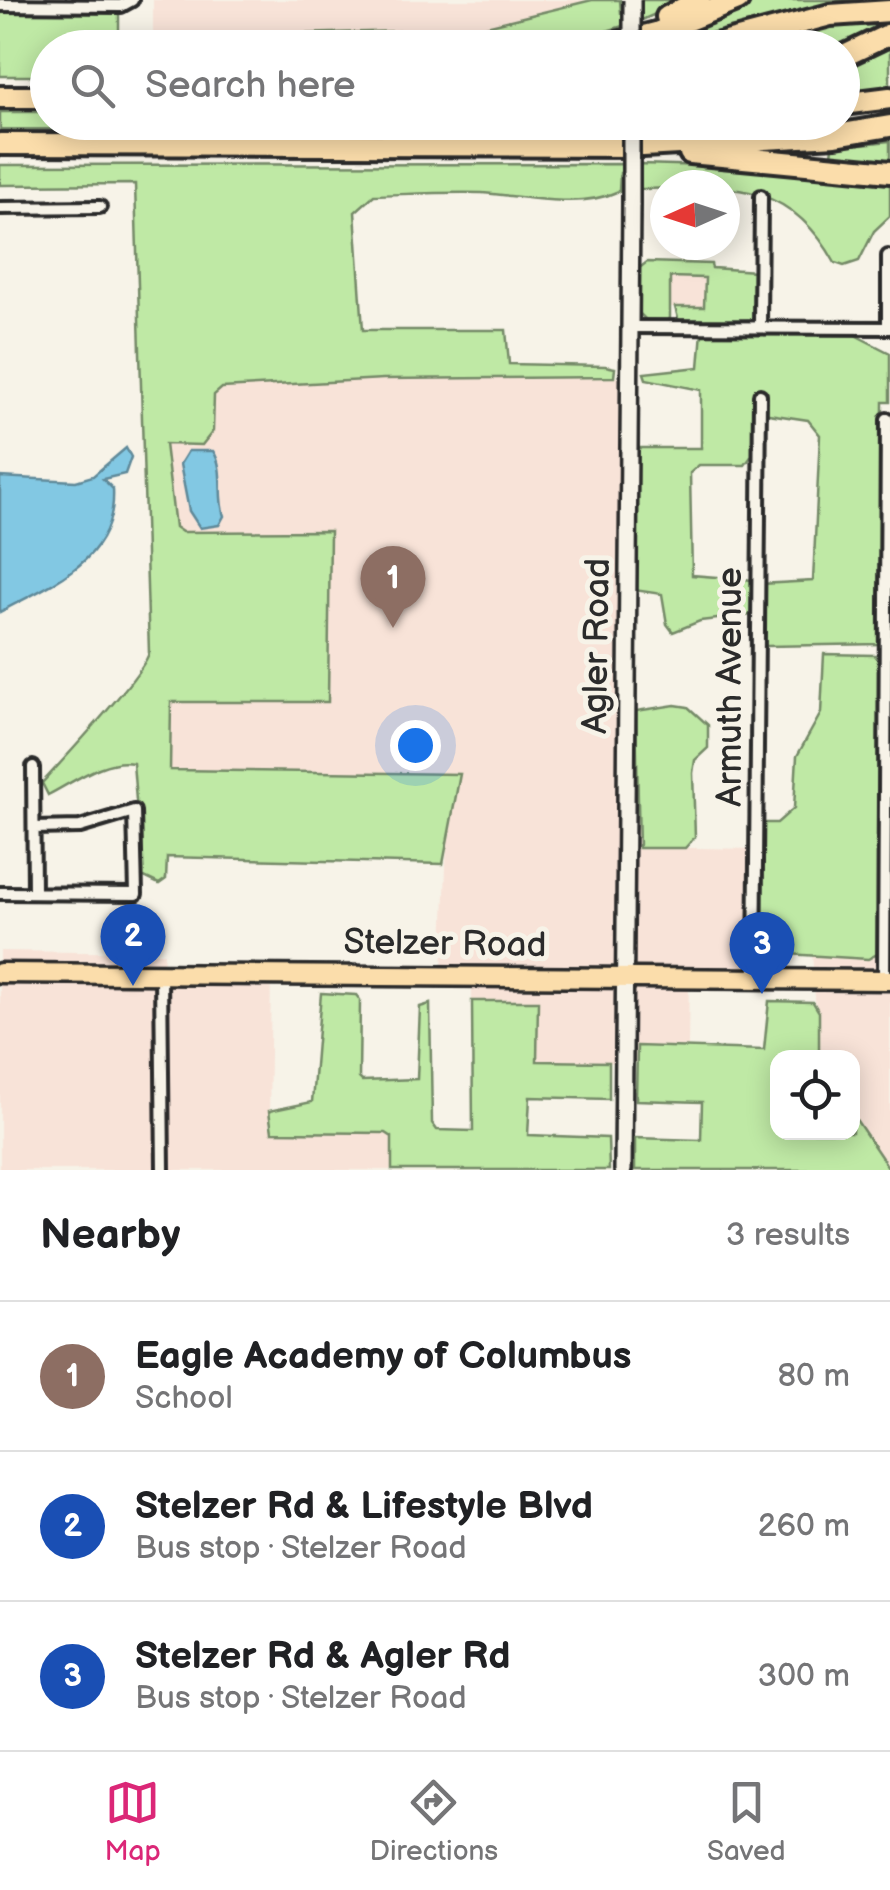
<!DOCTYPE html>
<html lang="en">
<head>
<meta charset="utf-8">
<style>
	:root { --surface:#fff; --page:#f2f2f2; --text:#202124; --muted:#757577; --line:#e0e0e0; --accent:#db2777 }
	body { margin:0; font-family:"Balsamiq Sans",sans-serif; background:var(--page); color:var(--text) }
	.controls { position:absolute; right:30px; bottom:30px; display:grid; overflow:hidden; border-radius:20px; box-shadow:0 5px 25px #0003 }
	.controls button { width:90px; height:90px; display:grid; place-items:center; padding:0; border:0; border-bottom:2px solid var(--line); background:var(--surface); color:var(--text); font:50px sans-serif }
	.compass { position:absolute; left:650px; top:170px; width:90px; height:90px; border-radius:50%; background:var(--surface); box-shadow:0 5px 25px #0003; rotate:267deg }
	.you { position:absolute; left:415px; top:745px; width:35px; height:35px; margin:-25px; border:8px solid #fff; border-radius:50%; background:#1a73e8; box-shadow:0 0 0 15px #1a73e833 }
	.badge { display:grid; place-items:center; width:65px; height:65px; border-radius:50%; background:var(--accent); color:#fff; font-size:32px; font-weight:700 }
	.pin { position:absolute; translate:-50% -82px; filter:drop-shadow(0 2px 5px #0008) }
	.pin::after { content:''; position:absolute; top:52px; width:35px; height:30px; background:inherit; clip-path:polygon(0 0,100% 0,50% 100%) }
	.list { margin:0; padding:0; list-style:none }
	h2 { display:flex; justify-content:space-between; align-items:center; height:130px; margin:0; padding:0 40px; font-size:42px }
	h2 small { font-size:32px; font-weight:400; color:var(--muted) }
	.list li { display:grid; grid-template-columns:65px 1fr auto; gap:30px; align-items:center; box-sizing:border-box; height:150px; padding:0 40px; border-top:2px solid var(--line) }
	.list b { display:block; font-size:38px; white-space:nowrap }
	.list p { margin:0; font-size:32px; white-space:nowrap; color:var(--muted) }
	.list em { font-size:32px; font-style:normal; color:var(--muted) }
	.icon { flex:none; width:55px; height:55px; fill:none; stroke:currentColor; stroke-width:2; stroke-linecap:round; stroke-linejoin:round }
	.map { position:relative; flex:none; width:890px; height:1170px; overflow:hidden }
	.search { position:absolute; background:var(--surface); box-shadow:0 5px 25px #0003; left:30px; right:30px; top:30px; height:110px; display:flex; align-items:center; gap:25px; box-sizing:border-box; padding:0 35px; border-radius:55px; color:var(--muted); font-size:38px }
	.sheet { height:580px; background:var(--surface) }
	nav { display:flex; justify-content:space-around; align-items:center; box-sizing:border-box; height:140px; border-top:2px solid var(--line); background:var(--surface); font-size:28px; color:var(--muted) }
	nav a { display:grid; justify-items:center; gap:5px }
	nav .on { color:var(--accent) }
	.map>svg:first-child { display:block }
	.built { fill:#f8e3d8 }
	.green { fill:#bfe9a5; stroke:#758a68; stroke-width:2.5 }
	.water { fill:#82c8e3; stroke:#5f8999; stroke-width:2.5 }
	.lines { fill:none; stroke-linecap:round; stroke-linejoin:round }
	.minor-casing { stroke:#2b2b2b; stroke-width:18 }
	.secondary-casing { stroke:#2b2b2b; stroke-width:22 }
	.primary-casing { stroke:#2b2b2b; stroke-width:25 }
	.motorway-casing { stroke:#2b2b2b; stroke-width:28 }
	.minor { stroke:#f7f3e8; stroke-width:10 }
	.secondary { stroke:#f7f3e8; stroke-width:15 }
	.primary { stroke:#fbddab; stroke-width:18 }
	.motorway { stroke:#fbddab; stroke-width:20 }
	.secondary-bridge-casing { stroke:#2b2b2b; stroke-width:22; stroke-linecap:butt }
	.secondary-bridge { stroke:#f7f3e8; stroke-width:15 }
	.labels { text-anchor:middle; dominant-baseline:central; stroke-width:10; stroke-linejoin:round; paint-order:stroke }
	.street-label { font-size:35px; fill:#2b2b2b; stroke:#f7f3e8 }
</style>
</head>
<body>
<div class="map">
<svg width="890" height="1170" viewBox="0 0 890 1170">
	<rect width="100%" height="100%" fill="#f7f3e8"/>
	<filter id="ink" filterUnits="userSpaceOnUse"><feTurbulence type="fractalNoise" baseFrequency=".01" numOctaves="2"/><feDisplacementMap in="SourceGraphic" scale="20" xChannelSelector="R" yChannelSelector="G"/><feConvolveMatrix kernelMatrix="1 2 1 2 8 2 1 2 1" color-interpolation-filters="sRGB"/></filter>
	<g filter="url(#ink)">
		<path class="built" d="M 153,0 L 592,0 L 474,29 L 153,38 Z
			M 670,277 L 705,277 L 704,308 L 670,307 Z
			M 628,377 L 639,847 L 758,849 L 763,976 L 689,974 L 688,1048 L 637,1046 L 636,1063 L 537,1061 L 538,1001 L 472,1001 L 472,977 L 442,975 L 447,839 L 170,771 L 171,702 L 328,701 L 330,532 L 182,532 L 175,527 L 162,451 L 165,444 L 172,443 L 191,447 L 213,431 L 214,395 L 222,388 L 383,379 Z
			M 0,951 L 164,953 L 163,971 L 271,972 L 269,1127 L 386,1133 L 392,1136 L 392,1170 L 0,1170 Z
			M 812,953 L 855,959 L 890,955 L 890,1170 L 853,1115 L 852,1058 L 819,1057 Z"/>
		<path class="green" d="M 592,0 L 620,0 L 621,13 L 641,7 L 642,0 L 687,0 L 642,20 L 555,47 L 48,48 L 47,76 L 0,76 L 0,12 L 119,13 L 119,39 L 153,38 L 474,29 Z
			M 755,0 L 890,0 L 890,1 C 803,0 726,47 640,48 Z
			M 867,21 L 889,22 L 838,47 L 753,48 L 811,30 Z
			M 890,43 L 890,86 L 843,92 L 843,66 Z
			M 0,112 L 47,112 L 48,122 L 782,123 L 652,130 L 0,129 Z
			M 890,141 L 890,165 L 832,155 L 833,147 Z
			M 640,164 L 742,167 L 890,182 L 890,216 L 874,231 L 859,261 L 844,266 L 835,263 C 786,173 719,188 640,189 L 640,173 L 620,173 L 619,191 C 578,210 526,196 482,193 C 446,192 410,194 374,195 L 355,212 L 363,330 L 506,330 L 509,364 L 605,366 L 615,368 L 614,377 L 383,379 L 222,388 L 214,395 L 213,431 L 202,445 L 165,444 L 175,527 L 182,532 L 330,531 L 328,702 L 171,702 L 170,770 L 460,774 L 443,864 L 167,857 L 166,879 L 159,884 L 142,876 L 133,763 C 106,757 72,783 48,795 L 42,783 C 63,760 143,675 149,653 L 135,184 L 0,185 L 0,165 Z
			M 647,262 L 711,264 L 712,268 L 755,271 L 754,319 L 679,322 L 675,307 L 704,307 L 705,278 L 670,277 L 670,318 L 666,322 L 647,321 L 637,311 L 637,270 Z
			M 847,331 L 890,353 L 890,402 L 883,402 L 881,644 L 766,646 L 761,641 L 761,584 L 813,581 L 820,435 L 808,420 L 755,412 L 753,454 L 745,465 L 699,465 L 690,473 L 692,575 L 753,580 L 753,615 L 700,621 L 673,632 L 667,624 L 662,594 L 634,590 L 635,448 L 701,448 L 701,390 L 646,379 L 644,373 L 699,367 L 702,332 Z
			M 824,654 L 875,655 L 880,664 L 877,954 L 868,959 L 771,953 L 759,947 L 760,823 L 777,823 L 794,808 L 797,756 L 821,713 Z
			M 675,705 L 688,707 L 708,725 L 708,748 L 695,760 L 693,773 L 695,837 L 685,848 L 639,848 L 636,711 Z
			M 321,993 L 356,995 L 360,1000 L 359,1078 L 362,1081 L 417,1079 L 420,1007 L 430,1004 L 432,1123 L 437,1130 L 473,1131 L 472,1001 L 538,1001 L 537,1061 L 609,1062 L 609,1099 L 530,1097 L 528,1135 L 608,1138 L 609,1170 L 392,1170 L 392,1137 L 386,1133 L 272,1132 L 269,1111 L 312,1102 Z
			M 769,1001 L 813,1002 L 819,1012 L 819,1057 L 778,1058 L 778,1132 L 852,1132 L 853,1115 L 890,1170 L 635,1170 L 635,1138 L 701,1140 L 702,1102 L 636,1100 L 637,1046 L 764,1050 Z"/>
		<path class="water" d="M 126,448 L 131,457 L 125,474 L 103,479 L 113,489 C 117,560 53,583 0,612 L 0,477 L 76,481 L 93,476 Z
			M 188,451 L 213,451 C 225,468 217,496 224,516 L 219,525 L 200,528 L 189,511 L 180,464 Z"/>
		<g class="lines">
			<defs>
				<path id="minor" d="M 0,5 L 121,6 L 132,0
					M 0,208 L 100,207
					M 630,327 L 890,328
					M 760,327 L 761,196
					M 888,328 L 888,256
					M 33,767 L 34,893
					M 0,893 L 136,894 L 134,811 L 80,827 L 34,828
					M 161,974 L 163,1170
					M 755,980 L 760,395
					M 884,980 L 887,419"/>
				<path id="secondary" d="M 623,1170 L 631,205"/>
				<path id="primary" d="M 0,973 L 890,980"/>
				<path id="motorway" d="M 667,17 L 699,0
					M 597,48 L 656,33 L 738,0
					M 704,48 L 830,15 L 890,11
					M 842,57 L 890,34
					M 0,97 L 48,97
					M 842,104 L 890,98
					M 0,144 L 643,146 L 836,135 L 890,126
					M 690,153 L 890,172"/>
			</defs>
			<use href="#minor" class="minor-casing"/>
			<use href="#secondary" class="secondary-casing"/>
			<use href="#primary" class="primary-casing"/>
			<use href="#motorway" class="motorway-casing"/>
			<use href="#minor" class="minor"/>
			<use href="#secondary" class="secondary"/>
			<use href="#primary" class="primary"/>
			<use href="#motorway" class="motorway"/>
			<defs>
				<path id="secondary-bridge" d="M 632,48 L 632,0
					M 631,205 L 631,122"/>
			</defs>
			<use href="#secondary-bridge" class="secondary-bridge-casing"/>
			<use href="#secondary-bridge" class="secondary-bridge"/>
		</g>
	</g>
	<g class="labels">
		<g class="street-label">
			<text transform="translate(597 646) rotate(-89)">Agler Road</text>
			<text transform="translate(730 687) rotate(-90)">Armuth Avenue</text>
			<text transform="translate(445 944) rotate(1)">Stelzer Road</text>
		</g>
	</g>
</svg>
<div class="controls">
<button><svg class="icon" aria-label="locate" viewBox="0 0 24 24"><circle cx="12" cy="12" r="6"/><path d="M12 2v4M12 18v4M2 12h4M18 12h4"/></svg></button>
</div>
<svg class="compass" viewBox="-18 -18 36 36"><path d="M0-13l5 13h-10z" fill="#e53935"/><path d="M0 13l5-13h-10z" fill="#757577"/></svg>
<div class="you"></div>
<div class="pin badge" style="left:393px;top:628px;background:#8d6e63">1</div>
<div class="pin badge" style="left:133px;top:986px;background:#1a4fb4">2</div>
<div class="pin badge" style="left:762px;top:994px;background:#1a4fb4">3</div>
<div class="search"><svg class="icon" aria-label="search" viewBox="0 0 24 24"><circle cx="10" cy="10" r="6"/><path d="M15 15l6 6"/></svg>Search here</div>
</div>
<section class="sheet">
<h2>Nearby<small>3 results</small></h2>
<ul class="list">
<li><span class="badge" style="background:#8d6e63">1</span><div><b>Eagle Academy of Columbus</b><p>School</p></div><em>80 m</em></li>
<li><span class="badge" style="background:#1a4fb4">2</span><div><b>Stelzer Rd &amp; Lifestyle Blvd</b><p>Bus stop · Stelzer Road</p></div><em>260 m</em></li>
<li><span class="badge" style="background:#1a4fb4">3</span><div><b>Stelzer Rd &amp; Agler Rd</b><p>Bus stop · Stelzer Road</p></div><em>300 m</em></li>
</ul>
</section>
<nav>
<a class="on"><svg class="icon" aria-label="map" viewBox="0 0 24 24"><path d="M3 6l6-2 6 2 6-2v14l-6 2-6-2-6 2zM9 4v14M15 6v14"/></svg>Map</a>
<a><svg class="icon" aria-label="directions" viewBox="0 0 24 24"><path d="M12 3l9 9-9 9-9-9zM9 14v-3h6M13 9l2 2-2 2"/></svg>Directions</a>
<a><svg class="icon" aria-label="saved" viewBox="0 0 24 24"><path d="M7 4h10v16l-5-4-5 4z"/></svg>Saved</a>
</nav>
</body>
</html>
